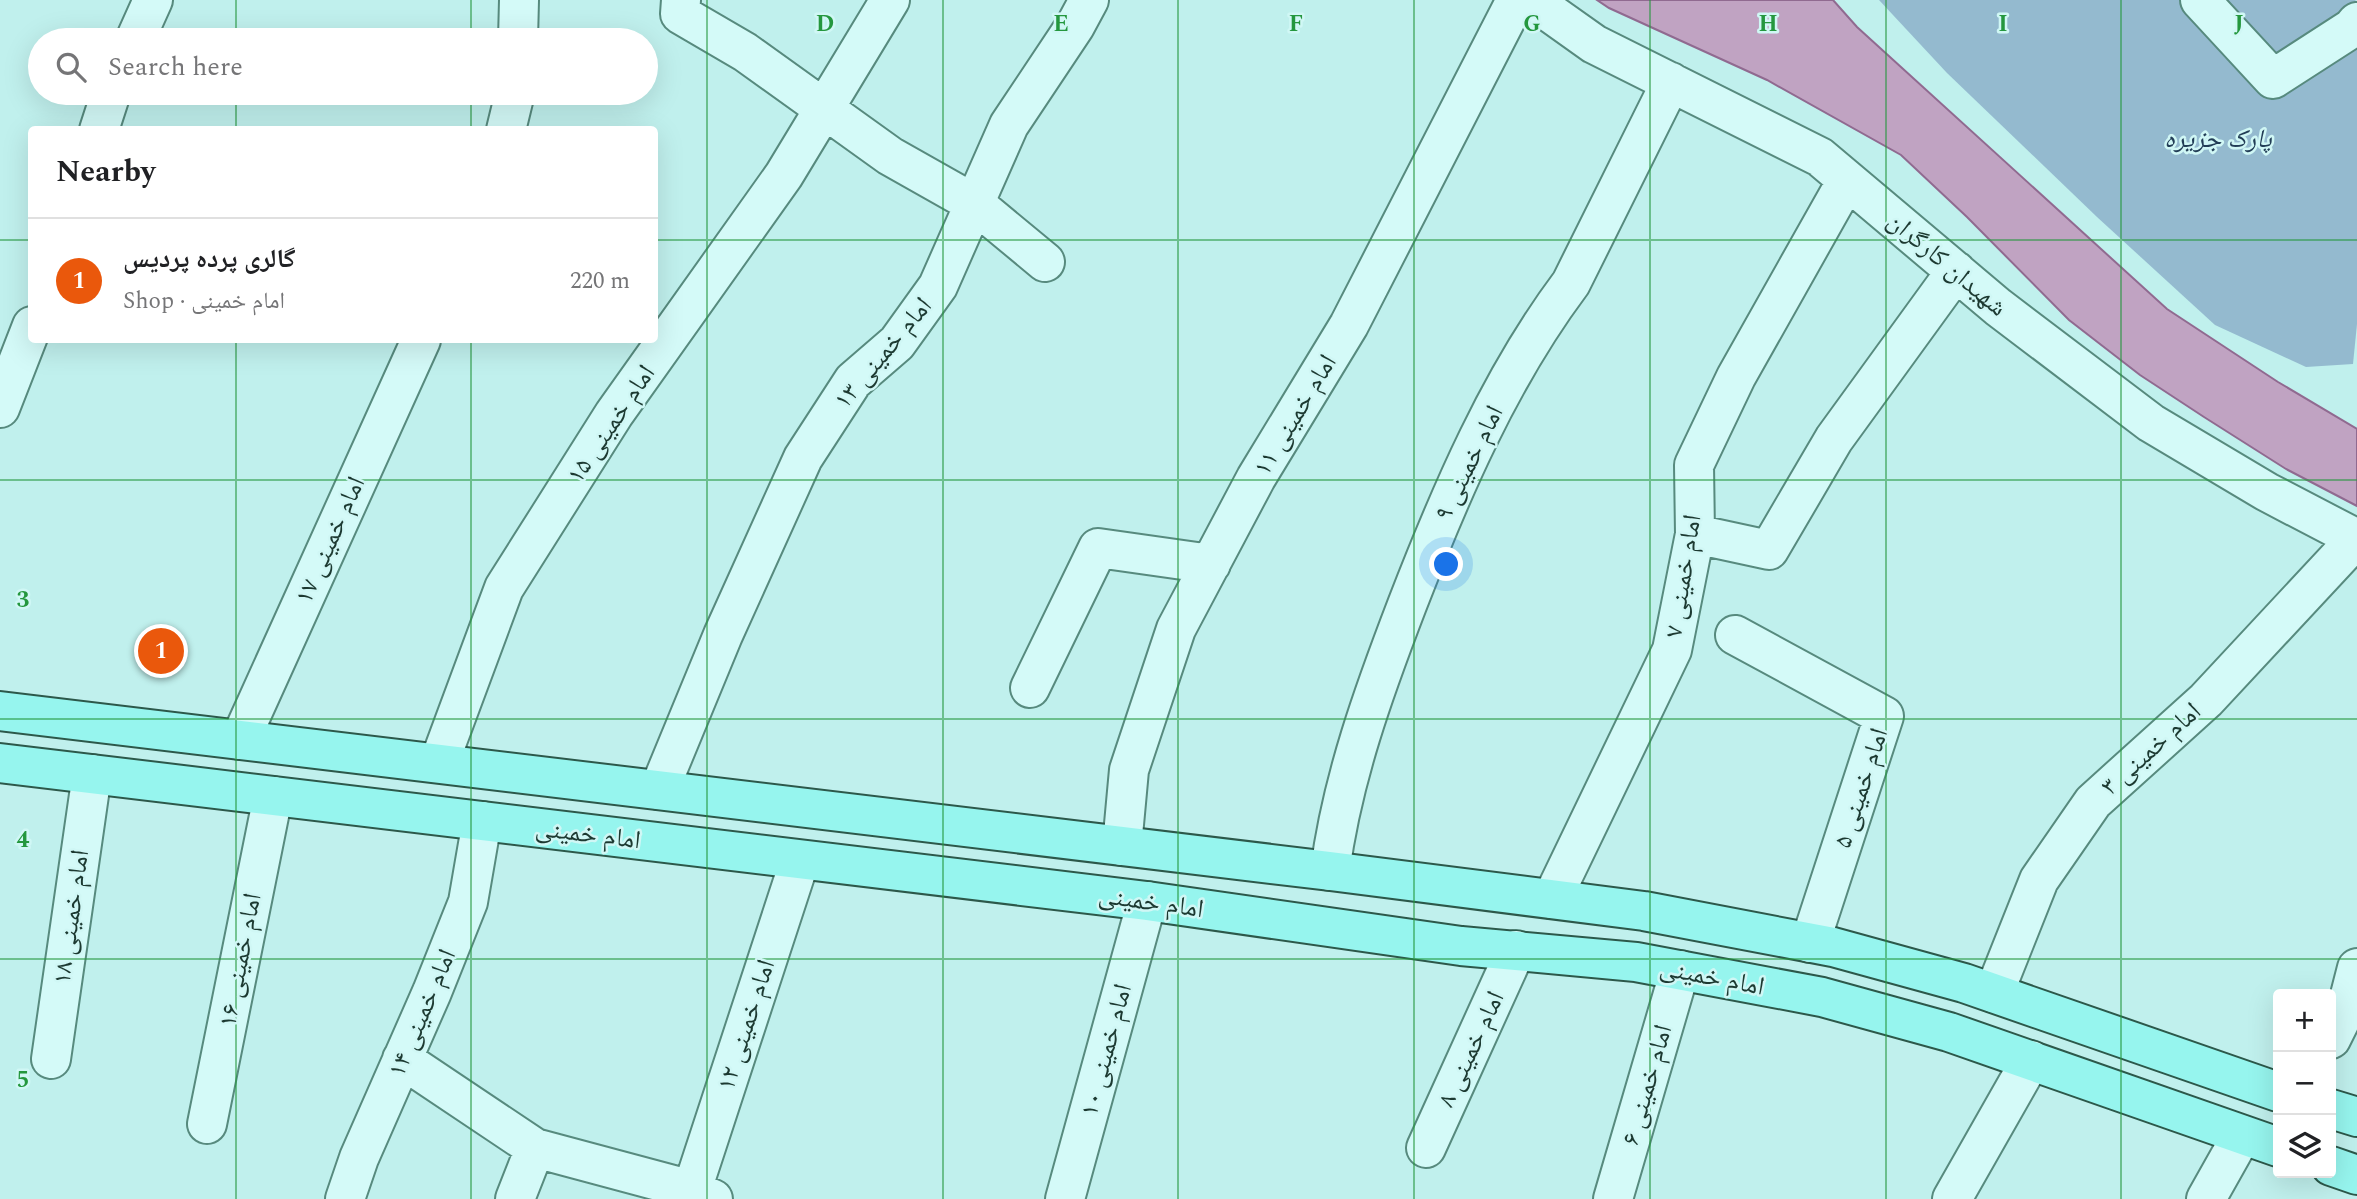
<!DOCTYPE html>
<html lang="en">
<head>
<meta charset="utf-8">
<style>
	:root { --surface:#fff; --page:#f2f2f2; --text:#202124; --muted:#757577; --line:#e0e0e0; --accent:#ea580c }
	body { margin:0; font-family:Spectral,"Noto Naskh Arabic",serif; background:var(--page); color:var(--text) }
	.controls { position:absolute; right:21px; bottom:21px; display:grid; overflow:hidden; border-radius:7px; box-shadow:0 7px 28px #0002 }
	.controls button { width:63px; height:63px; display:grid; place-items:center; padding:0; border:0; border-bottom:2px solid var(--line); background:var(--surface); color:var(--text); font:35px sans-serif }
	.you { position:absolute; left:1447px; top:565px; width:24px; height:24px; margin:-18px; border:5px solid #fff; border-radius:50%; background:#1a73e8; box-shadow:0 0 0 10px #1a73e833 }
	.badge { display:grid; place-items:center; width:46px; height:46px; border-radius:50%; background:var(--accent); color:#fff; font-size:23px; font-weight:700 }
	.pin { position:absolute; translate:-50% -50%; border:4px solid #fff; box-shadow:0 2px 7px #0006 }
	.list { margin:0; padding:0; list-style:none }
	h2 { display:flex; justify-content:space-between; align-items:center; height:91px; margin:0; padding:0 28px; font-size:30px }
	h2 small { font-size:23px; font-weight:400; color:var(--muted) }
	.list li { display:grid; grid-template-columns:46px 1fr auto; gap:21px; align-items:center; box-sizing:border-box; height:126px; padding:0 28px; border-top:2px solid var(--line) }
	.list b { display:block; font-size:26px; white-space:nowrap }
	.list p { margin:0; font-size:23px; white-space:nowrap; color:var(--muted) }
	.list em { font-size:23px; font-style:normal; color:var(--muted) }
	.icon { flex:none; width:38px; height:38px; fill:none; stroke:currentColor; stroke-width:2; stroke-linecap:round; stroke-linejoin:round }
	.map { position:relative; flex:none; width:2357px; height:1199px; overflow:hidden }
	.search { position:absolute; background:var(--surface); box-shadow:0 7px 28px #0002; left:28px; top:28px; width:630px; height:77px; display:flex; align-items:center; gap:18px; box-sizing:border-box; padding:0 24px; border-radius:38px; color:var(--muted); font-size:26px }
	.panel { position:absolute; background:var(--surface); box-shadow:0 7px 28px #0002; left:28px; top:126px; width:630px; height:217px; border-radius:7px }
	.map>svg:first-child { display:block }
	.green { fill:#94bacf }
	.water { fill:#c0a3c2; stroke:#906a90; stroke-width:2 }
	.lines { fill:none; stroke-linecap:round; stroke-linejoin:round }
	.minor-casing { stroke:#578a7e; stroke-width:42 }
	.major-casing { stroke:#2c584a; stroke-width:42 }
	.minor { stroke:#d4faf8; stroke-width:38 }
	.major { stroke:#96f5ee; stroke-width:38 }
	.grid { fill:none; stroke:#24973e; stroke-width:2; stroke-opacity:0.55 }
	.labels { text-anchor:middle; dominant-baseline:central; stroke-width:5; stroke-linejoin:round; paint-order:stroke }
	.park-label { font-size:26px; font-style:italic; fill:#223d56; stroke:#d0f7f5 }
	.street-label { font-size:26px; fill:#1c3931; stroke:#d0f7f5 }
	.grid-label { font-size:23px; text-anchor:middle; font-weight:bold; fill:#24973e; stroke:#d0f7f5; stroke-width:5; stroke-linejoin:round; paint-order:stroke }
</style>
</head>
<body>
<div class="map">
<svg width="2357" height="1199" viewBox="0 0 2357 1199">
	<rect width="100%" height="100%" fill="#c0f0ed"/>
	<path class="green" d="M 1879,0 L 2355,0 L 2357,2 L 2357,324 L 2353,364 L 2306,367 L 2215,325 L 2097,217 L 1947,73 Z"/>
	<path class="water" d="M 1597,0 L 1833,0 L 1857,27 L 2167,309 L 2278,382 L 2357,429 L 2357,506 L 2286,469 L 2204,417 L 2140,375 L 2069,320 L 1967,217 L 1901,155 L 1767,80 L 1609,8 Z"/>
	<g class="lines">
		<defs>
			<path id="minor" d="M 681,0 L 680,14 L 745,52 L 890,156 L 975,204 L 1045,262
				M 1532,0 L 1594,44 L 1820,157 L 1998,307 L 2151,423 L 2267,492 L 2357,539
				M 2200,0 L 2273,79 L 2352,28 L 2357,22
				M 135,40 L 153,0
				M 518,40 L 519,0
				M 99,130 L 111,93
				M 506,130 L 515,93
				M 0,408 L 32,326
				M 1695,534 L 1769,550 L 1834,439 L 1956,271
				M 1735,635 L 1884,716 L 1810,943
				M 1030,688 L 1098,548 L 1211,564
				M 240,740 L 421,340
				M 439,763 L 504,588 L 614,414 L 784,175 L 890,0
				M 659,790 L 723,635 L 803,458 L 853,381 L 897,343 L 938,286 L 1009,125 L 1075,26 L 1089,0
				M 1122,846 L 1129,770 L 1176,629 L 1256,478 L 1349,325 L 1516,0
				M 1330,871 C 1342,779 1374,691 1407,605 C 1450,494 1499,379 1571,283 L 1671,82
				M 1552,899 L 1672,650 L 1695,534 L 1694,465 L 1736,377 L 1847,180
				M 1994,993 L 2039,880 L 2093,802 L 2206,700 L 2356,539
				M 2331,1039 L 2347,1007 L 2357,968
				M 51,1059 L 92,774
				M 402,1059 L 535,1148 L 692,1190 L 713,1199
				M 207,1124 L 273,796
				M 1426,1148 L 1516,950
				M 692,1190 L 800,860
				M 345,1199 L 359,1158 L 432,992 L 468,902 L 482,821
				M 515,1199 L 535,1148
				M 1065,1199 L 1147,901
				M 1613,1199 L 1680,970
				M 1952,1199 L 2031,1060
				M 2206,1199 L 2242,1135"/>
			<path id="major" d="M 0,711 L 1330,871 L 1644,911 L 1833,947 L 1964,983 L 2278,1092
				M 0,763 L 1147,901 L 1461,946 L 1636,962 L 1822,997 L 1949,1032 L 2278,1147
				M 2331,1109 L 2357,1117
				M 2331,1166 L 2357,1175"/>
		</defs>
		<use href="#minor" class="minor-casing"/>
		<use href="#major" class="major-casing"/>
		<use href="#minor" class="minor"/>
		<use href="#major" class="major"/>
	</g>
	<path class="grid" d="M 236,0 L 236,40M 471,0 L 471,40M 707,0 L 707,1199M 943,0 L 943,1199M 1178,0 L 1178,1199M 1414,0 L 1414,1199M 1650,0 L 1650,1199M 1886,0 L 1886,1199M 2121,0 L 2121,1199M 236,93 L 236,130M 471,93 L 471,130M 0,240 L 32,240M 654,240 L 2357,240M 236,340 L 236,1199M 471,340 L 471,1199M 0,480 L 2357,480M 0,719 L 2357,719M 0,959 L 2357,959"/>
	<g class="labels">
		<g class="park-label">
			<text x="2218" y="139">پارک جزیره</text>
		</g>
		<g class="street-label">
			<text transform="translate(1947 264) rotate(40)">شهیدان کارگران</text>
			<text transform="translate(883 353) rotate(-50)">امام خمینی ۱۳</text>
			<text transform="translate(1295 415) rotate(-59)">امام خمینی ۱۱</text>
			<text transform="translate(611 424) rotate(-56)">امام خمینی ۱۵</text>
			<text transform="translate(1469 463) rotate(-64)">امام خمینی ۹</text>
			<text transform="translate(330 540) rotate(-66)">امام خمینی ۱۷</text>
			<text transform="translate(1683 576) rotate(-81)">امام خمینی ۷</text>
			<text transform="translate(2151 749) rotate(-42)">امام خمینی ۳</text>
			<text transform="translate(1861 788) rotate(-72)">امام خمینی ۵</text>
			<text transform="translate(588 834) rotate(7)">امام خمینی</text>
			<text transform="translate(1151 902) rotate(8)">امام خمینی</text>
			<text transform="translate(71 917) rotate(-82)">امام خمینی ۱۸</text>
			<text transform="translate(240 960) rotate(-79)">امام خمینی ۱۶</text>
			<text transform="translate(1712 977) rotate(11)">امام خمینی</text>
			<text transform="translate(422 1013) rotate(-67)">امام خمینی ۱۴</text>
			<text transform="translate(746 1025) rotate(-72)">امام خمینی ۱۲</text>
			<text transform="translate(1471 1049) rotate(-65)">امام خمینی ۸</text>
			<text transform="translate(1106 1050) rotate(-75)">امام خمینی ۱۰</text>
			<text transform="translate(1647 1085) rotate(-74)">امام خمینی ۶</text>
		</g>
	</g>
	<g class="grid-label">
		<text x="825" y="31">D</text>
		<text x="1061" y="31">E</text>
		<text x="1296" y="31">F</text>
		<text x="1532" y="31">G</text>
		<text x="1768" y="31">H</text>
		<text x="2003" y="31">I</text>
		<text x="2239" y="31">J</text>
		<text x="23" y="607">3</text>
		<text x="23" y="847">4</text>
		<text x="23" y="1087">5</text>
	</g>
</svg>
<div class="controls">
<button>+</button>
<button>−</button>
<button><svg class="icon" aria-label="layers" viewBox="0 0 24 24"><path d="M12 4l9 5-9 5-9-5zM3 14l9 5 9-5"/></svg></button>
</div>
<div class="you"></div>
<div class="pin badge" style="left:161px;top:651px">1</div>
<div class="search"><svg class="icon" aria-label="search" viewBox="0 0 24 24"><circle cx="10" cy="10" r="6"/><path d="M15 15l6 6"/></svg>Search here</div>
<section class="panel">
<h2>Nearby<small></small></h2>
<ul class="list">
<li><span class="badge">1</span><div><b>گالری پرده پردیس</b><p>Shop · امام خمینی</p></div><em>220 m</em></li>
</ul>
</section>
</div>
</body>
</html>
